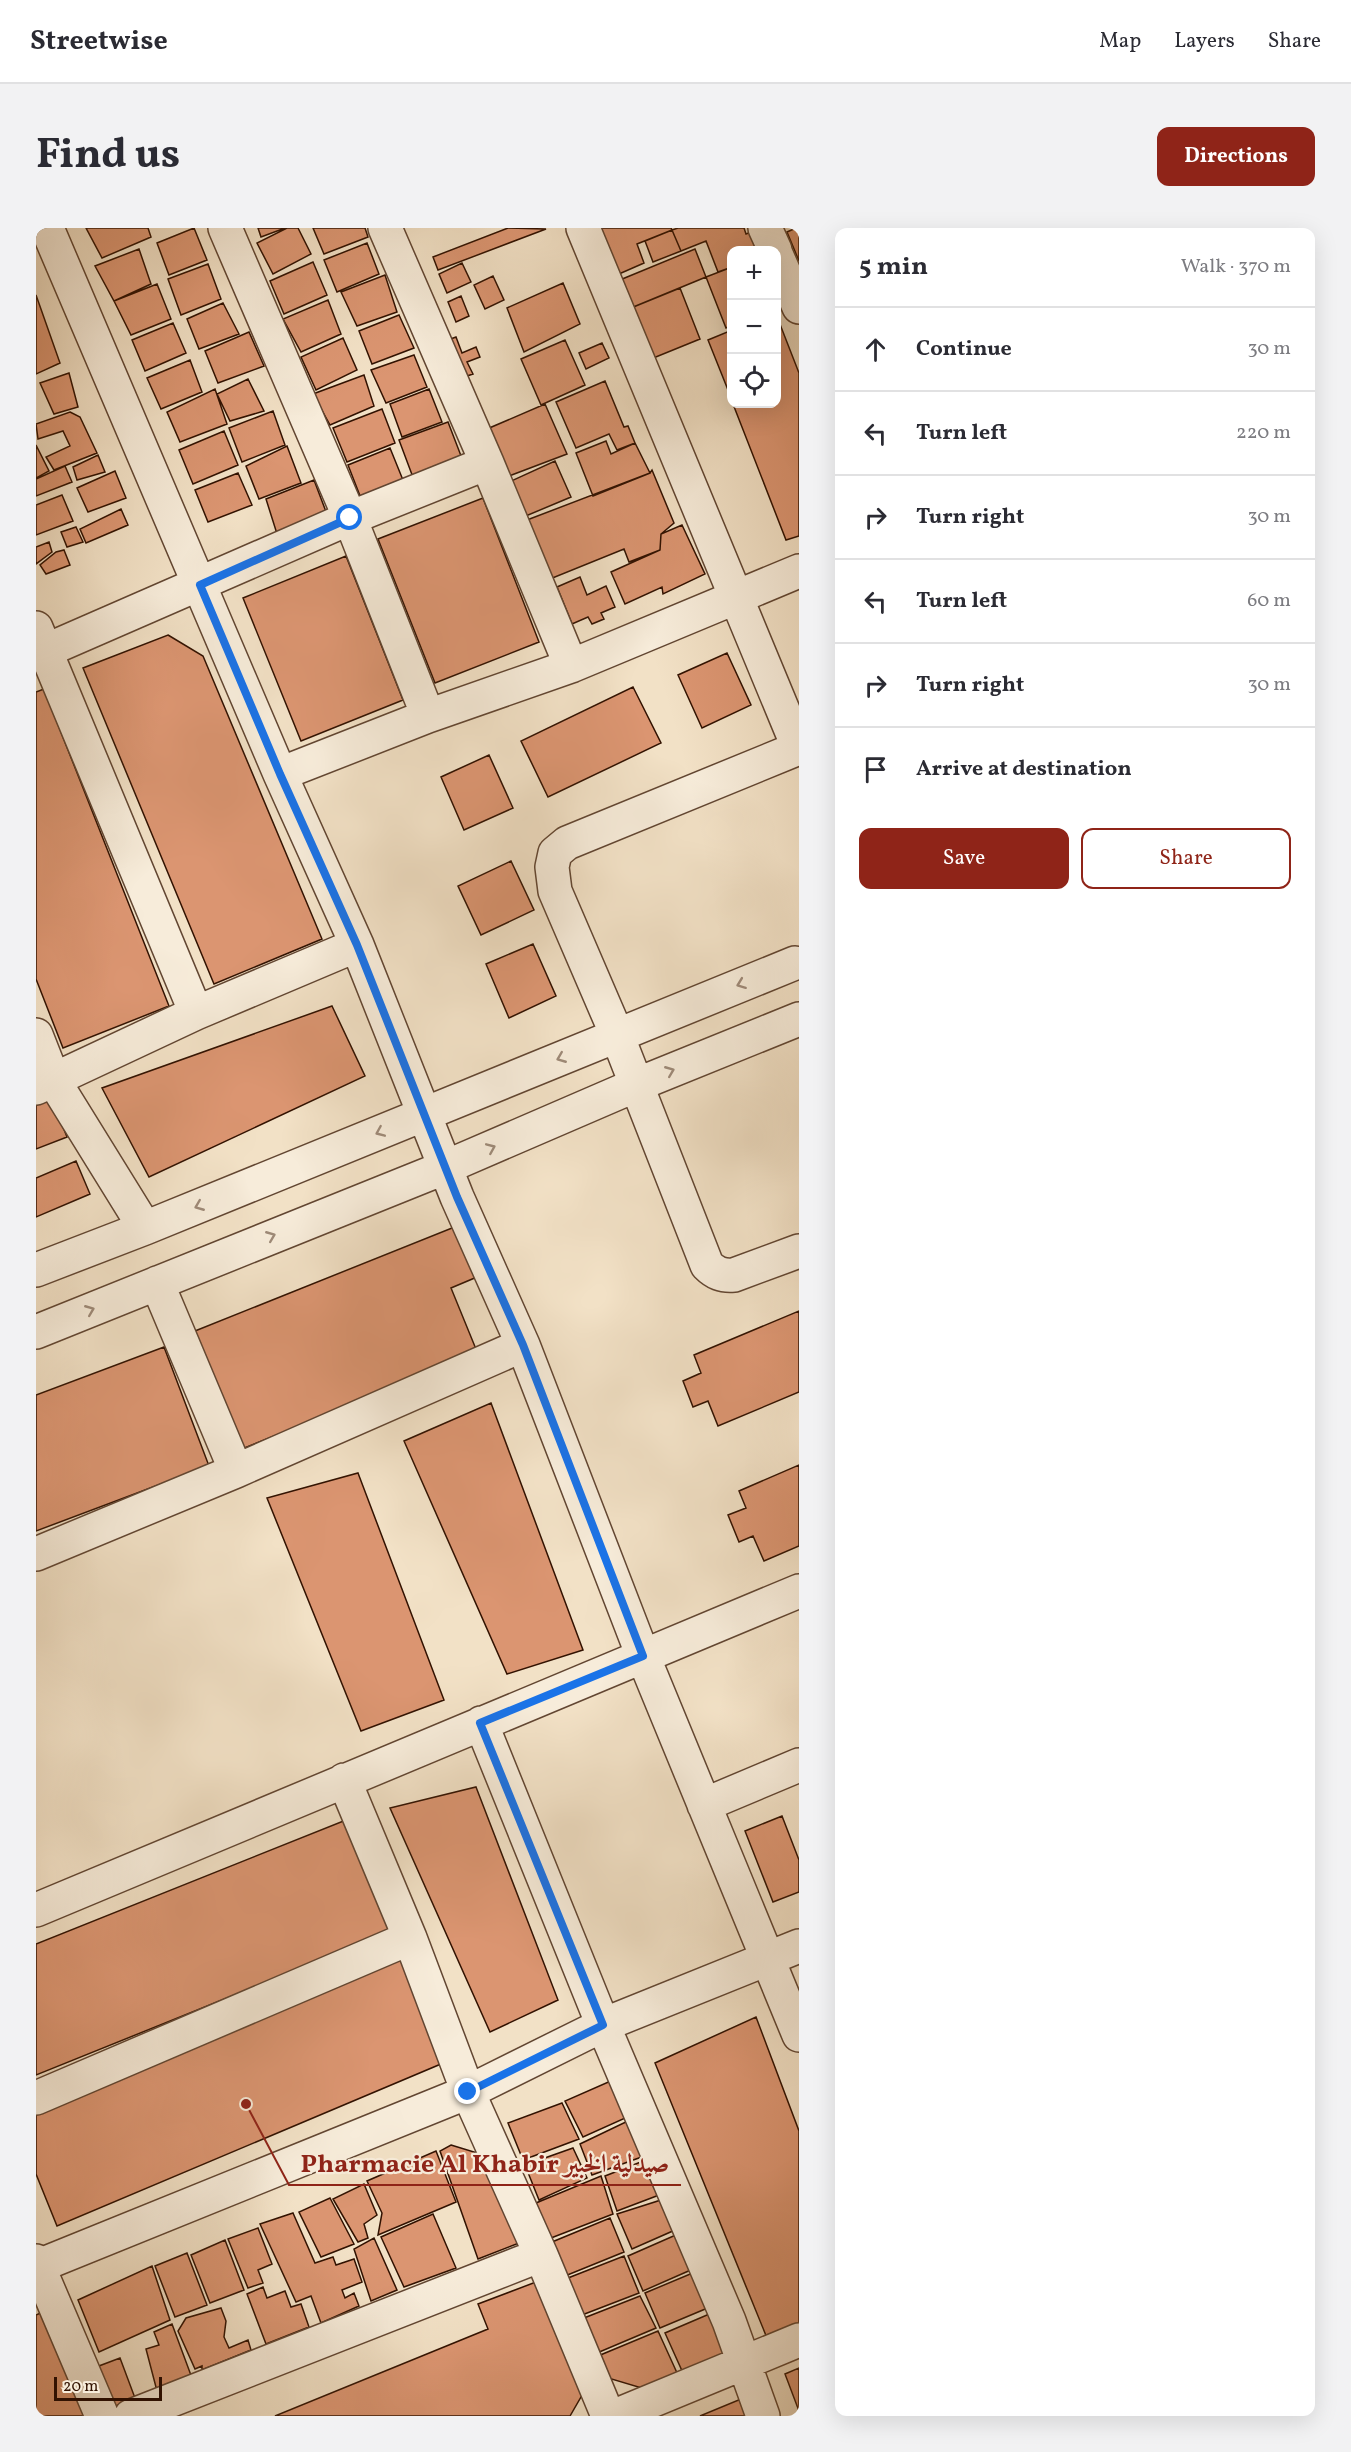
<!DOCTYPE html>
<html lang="en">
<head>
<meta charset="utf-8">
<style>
	:root { --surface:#fff; --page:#f2f2f3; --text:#2b2b33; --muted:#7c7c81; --line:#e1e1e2; --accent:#8f2418 }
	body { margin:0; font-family:Vollkorn,Amiri,serif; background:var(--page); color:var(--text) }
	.controls { position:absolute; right:18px; top:18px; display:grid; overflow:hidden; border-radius:12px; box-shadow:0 6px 24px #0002 }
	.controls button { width:54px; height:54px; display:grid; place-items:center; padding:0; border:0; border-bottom:2px solid var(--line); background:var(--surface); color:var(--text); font:30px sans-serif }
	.scale { position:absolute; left:18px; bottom:15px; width:108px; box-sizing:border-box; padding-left:6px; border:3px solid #321201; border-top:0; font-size:16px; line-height:21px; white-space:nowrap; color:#321201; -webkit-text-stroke:4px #f7ecda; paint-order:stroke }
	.stop { position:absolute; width:18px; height:18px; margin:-14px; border:4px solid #1a73e8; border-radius:50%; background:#fff }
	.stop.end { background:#1a73e8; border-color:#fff; box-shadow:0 2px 6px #0008 }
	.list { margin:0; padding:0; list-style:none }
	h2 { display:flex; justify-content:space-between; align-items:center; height:78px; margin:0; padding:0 24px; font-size:26px }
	h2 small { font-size:20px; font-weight:400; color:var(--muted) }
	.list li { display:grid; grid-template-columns:39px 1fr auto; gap:18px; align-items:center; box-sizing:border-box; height:84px; padding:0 24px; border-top:2px solid var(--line) }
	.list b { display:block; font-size:22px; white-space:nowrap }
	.list em { font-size:20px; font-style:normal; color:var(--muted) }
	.actions { display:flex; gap:12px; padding:18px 24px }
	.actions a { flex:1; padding:14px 0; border:2px solid var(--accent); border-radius:12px; text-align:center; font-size:21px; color:var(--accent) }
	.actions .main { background:var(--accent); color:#fff }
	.icon { flex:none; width:33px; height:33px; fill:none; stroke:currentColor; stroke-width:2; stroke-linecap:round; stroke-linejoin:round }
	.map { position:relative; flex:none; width:763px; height:2188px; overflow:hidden; border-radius:12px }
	header { display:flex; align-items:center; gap:36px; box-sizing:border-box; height:84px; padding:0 30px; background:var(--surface); border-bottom:2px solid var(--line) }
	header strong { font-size:28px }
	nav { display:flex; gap:33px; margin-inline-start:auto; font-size:21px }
	.intro { display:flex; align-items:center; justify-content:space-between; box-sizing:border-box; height:144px; padding:0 36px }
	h1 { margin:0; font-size:42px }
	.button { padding:15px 27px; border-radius:12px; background:var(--accent); color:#fff; font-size:21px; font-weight:700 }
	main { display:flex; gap:36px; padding:0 36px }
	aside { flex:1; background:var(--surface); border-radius:12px; box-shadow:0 6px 24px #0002 }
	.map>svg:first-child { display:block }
	.building { fill:#db9571; stroke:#321201; stroke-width:1.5 }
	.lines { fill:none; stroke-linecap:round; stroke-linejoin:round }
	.minor-casing { stroke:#624632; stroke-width:36 }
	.minor { stroke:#f7ecda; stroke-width:33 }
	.oneway { stroke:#9e8a78 }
	.route { stroke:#1a73e8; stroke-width:8 }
	.leader { fill:none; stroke:#8f2418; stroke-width:2 }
	.callout-dot { fill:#8f2418; stroke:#f7ecda; stroke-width:2 }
	.callout-label { font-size:26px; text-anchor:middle; font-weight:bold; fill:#8f2418; stroke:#f7ecda; stroke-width:4.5; stroke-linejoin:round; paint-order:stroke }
</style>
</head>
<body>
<header>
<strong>Streetwise</strong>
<nav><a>Map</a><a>Layers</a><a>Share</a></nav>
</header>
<div class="intro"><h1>Find us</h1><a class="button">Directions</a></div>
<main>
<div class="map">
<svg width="763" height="2188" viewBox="0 0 763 2188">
	<rect width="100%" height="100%" fill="#f2e1c6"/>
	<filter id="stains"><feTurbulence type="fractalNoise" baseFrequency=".00333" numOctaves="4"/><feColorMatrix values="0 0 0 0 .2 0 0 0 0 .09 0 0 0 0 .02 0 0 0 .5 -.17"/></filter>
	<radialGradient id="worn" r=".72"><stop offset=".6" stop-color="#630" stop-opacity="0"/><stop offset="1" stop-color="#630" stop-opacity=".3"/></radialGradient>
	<path class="building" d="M 50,0 L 112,0 L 115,9 L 66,30 Z
		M 158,0 L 171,32 L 133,47 L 121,15 Z
		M 222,0 L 249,0 L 225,9 Z
		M 251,0 L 262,0 L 275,26 L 237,46 L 221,15 Z
		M 277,0 L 329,0 L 332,9 L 288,26 Z
		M 472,0 L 510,1 L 402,42 L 397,29 Z
		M 565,0 L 635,0 L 636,2 L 601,16 L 608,35 L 583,46 Z
		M 642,0 L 708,0 L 710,6 L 723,1 L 731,22 L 696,22 L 696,39 L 682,44 L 670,13 L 645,23 L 636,2 Z
		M 760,0 L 763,0 L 763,33 L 751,4 Z
		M 636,2 L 645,23 L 617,34 L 609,13 Z
		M 331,15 L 343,46 L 301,64 L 288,32 Z
		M 103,21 L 115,56 L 78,73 L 59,38 Z
		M 659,21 L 670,49 L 590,82 L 579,54 Z
		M 277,34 L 291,67 L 248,86 L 234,53 Z
		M 426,35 L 435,54 L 411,65 L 403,46 Z
		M 172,36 L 185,71 L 145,87 L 132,51 Z
		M 696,39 L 696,97 L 690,100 L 670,49 Z
		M 349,47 L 361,84 L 321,98 L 305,64 Z
		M 457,48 L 468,72 L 449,81 L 438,57 Z
		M 527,55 L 544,96 L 488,124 L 471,80 Z
		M 121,56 L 135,91 L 95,107 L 78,73 Z
		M 644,60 L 664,111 L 610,133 L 590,82 Z
		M 0,67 L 24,135 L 0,146 Z
		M 425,68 L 433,88 L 420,94 L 412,74 Z
		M 292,72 L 305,106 L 265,124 L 247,91 Z
		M 187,75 L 203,106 L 163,121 L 151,91 Z
		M 740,86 L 763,145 L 763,308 L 750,312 L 697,176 L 740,176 Z
		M 363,87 L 378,120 L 336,136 L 323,103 Z
		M 137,95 L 150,125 L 109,143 L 96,112 Z
		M 696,102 L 696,172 L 672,112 Z
		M 213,104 L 228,138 L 182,155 L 169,123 Z
		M 420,109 L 426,125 L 440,119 L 444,129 L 431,134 L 437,146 L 428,149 L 412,112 Z
		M 307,110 L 321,142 L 280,162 L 265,129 Z
		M 529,112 L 549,157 L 505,177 L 485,131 Z
		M 566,115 L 573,130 L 550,141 L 543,125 Z
		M 378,127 L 391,159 L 350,175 L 335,142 Z
		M 154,132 L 166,164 L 125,181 L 111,150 Z
		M 33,145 L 42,179 L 18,186 L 4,155 Z
		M 328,147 L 338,178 L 294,197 L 277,166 Z
		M 212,151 L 228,183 L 194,193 L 181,166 Z
		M 569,153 L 588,199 L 592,198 L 599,215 L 581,222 L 573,206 L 540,220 L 520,174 Z
		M 179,161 L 191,196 L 144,214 L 131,184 Z
		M 393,161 L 406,194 L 366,209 L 354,176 Z
		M 509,176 L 531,226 L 473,248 L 451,201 Z
		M 346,181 L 359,215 L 311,234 L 297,200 Z
		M 237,183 L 249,217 L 206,234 L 193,200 Z
		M 34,184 L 44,189 L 61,225 L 18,242 L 10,229 L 34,218 L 27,203 L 2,211 L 0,196 Z
		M 412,194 L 427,233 L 378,252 L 363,212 Z
		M 188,203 L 202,237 L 157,256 L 143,222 Z
		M 570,213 L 575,226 L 599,215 L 614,245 L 557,268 L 540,225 Z
		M 0,217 L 13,243 L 0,250 Z
		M 251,218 L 265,255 L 223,271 L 210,238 Z
		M 354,220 L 369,257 L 326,273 L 312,237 Z
		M 62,227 L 69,244 L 41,252 L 37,239 Z
		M 519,233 L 535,269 L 485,290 L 471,255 Z
		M 29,238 L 36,254 L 0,268 L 0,251 Z
		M 616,242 L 638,295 L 625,306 L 624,322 L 593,334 L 588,321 L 514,351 L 491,292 L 614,245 Z
		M 79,243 L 90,270 L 52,284 L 41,260 Z
		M 202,245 L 216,277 L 172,294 L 159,262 Z
		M 278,252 L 292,289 L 242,309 L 230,271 Z
		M 26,267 L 37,293 L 0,307 L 0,277 Z
		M 447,270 L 503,414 L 399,455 L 342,311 Z
		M 85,281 L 92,297 L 50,315 L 44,301 Z
		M 646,297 L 669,346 L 627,366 L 626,359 L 589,376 L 575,344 L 624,322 L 625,306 Z
		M 40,299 L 47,314 L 31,319 L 25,304 Z
		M 13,314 L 16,324 L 0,336 L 0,319 Z
		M 28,322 L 34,337 L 10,346 L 4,337 L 20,324 Z
		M 310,328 L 367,472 L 265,513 L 207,370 Z
		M 544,349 L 551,367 L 570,358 L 579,379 L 565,385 L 568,391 L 556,396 L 552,389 L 536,396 L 521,359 Z
		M 132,407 L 167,428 L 286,711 L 178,756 L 47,440 Z
		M 691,425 L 715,477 L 666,500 L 642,447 Z
		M 597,459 L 625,515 L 512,569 L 485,513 Z
		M 8,461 L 133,778 L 27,820 L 0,751 L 0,464 Z
		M 453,527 L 477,580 L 428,602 L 405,549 Z
		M 475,633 L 498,682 L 445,707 L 422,658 Z
		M 497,716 L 520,768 L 473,790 L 450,736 Z
		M 296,778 L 329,848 L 113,949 L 66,860 Z
		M 16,871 L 31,909 L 0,921 L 0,877 Z
		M 40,933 L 54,966 L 0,989 L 0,950 Z
		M 421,998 L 441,1049 L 415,1060 L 442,1126 L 201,1223 L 154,1105 Z
		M 763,1083 L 763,1164 L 682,1198 L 672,1173 L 657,1179 L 647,1153 L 665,1145 L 658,1127 Z
		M 128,1119 L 173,1238 L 0,1303 L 0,1167 Z
		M 455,1175 L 547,1422 L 471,1446 L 368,1213 Z
		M 763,1237 L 763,1318 L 728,1333 L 717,1308 L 703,1314 L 692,1287 L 710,1280 L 703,1263 Z
		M 322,1245 L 408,1472 L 325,1503 L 231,1270 Z
		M 440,1559 L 522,1772 L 454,1804 L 354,1580 Z
		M 746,1588 L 763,1632 L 763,1664 L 737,1674 L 709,1603 Z
		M 310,1592 L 355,1704 L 0,1847 L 0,1716 Z
		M 367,1727 L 412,1833 L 21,1998 L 0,1946 L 0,1882 Z
		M 720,1789 L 763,1903 L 763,2097 L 731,2110 L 619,1835 Z
		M 577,1852 L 596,1887 L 547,1909 L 529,1873 Z
		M 526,1875 L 543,1911 L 487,1932 L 472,1895 Z
		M 596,1891 L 611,1927 L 556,1947 L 544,1916 Z
		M 415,1917 L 441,1925 L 447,1921 L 483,2015 L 442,2031 L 404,1923 Z
		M 537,1920 L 551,1950 L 503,1972 L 489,1937 Z
		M 400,1923 L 420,1974 L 342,2007 L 346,1985 L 331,1953 Z
		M 615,1930 L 631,1964 L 581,1983 L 569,1948 Z
		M 565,1948 L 577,1986 L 515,2010 L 500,1975 Z
		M 328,1956 L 341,1987 L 328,1996 L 332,2010 L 322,2014 L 297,1971 Z
		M 294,1970 L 318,2016 L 285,2029 L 263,1984 Z
		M 625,1972 L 639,2002 L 596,2021 L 581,1986 Z
		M 257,1985 L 279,2035 L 297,2029 L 300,2037 L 318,2031 L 326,2054 L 306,2062 L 309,2070 L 318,2065 L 323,2078 L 285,2095 L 275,2068 L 260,2074 L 224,1996 Z
		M 397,1986 L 420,2040 L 368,2059 L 345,2009 Z
		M 574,1990 L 588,2024 L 529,2048 L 516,2014 Z
		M 222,2000 L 236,2036 L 222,2042 L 227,2055 L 212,2060 L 192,2011 Z
		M 642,2006 L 657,2041 L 607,2063 L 592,2028 Z
		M 338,2010 L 361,2062 L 335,2073 L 318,2021 Z
		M 189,2012 L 208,2062 L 174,2075 L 155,2027 Z
		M 151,2025 L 171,2077 L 139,2089 L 119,2038 Z
		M 588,2028 L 603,2065 L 546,2087 L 532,2050 Z
		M 116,2038 L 134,2092 L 63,2124 L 42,2072 Z
		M 659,2044 L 674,2079 L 624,2100 L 609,2065 Z
		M 500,2054 L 549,2162 L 534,2188 L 239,2188 L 452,2101 L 442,2076 Z
		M 227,2059 L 231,2070 L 249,2063 L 255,2079 L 265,2076 L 273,2099 L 230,2116 L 211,2066 Z
		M 604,2068 L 620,2100 L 561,2125 L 548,2090 Z
		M 185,2080 L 190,2093 L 188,2109 L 193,2120 L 212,2112 L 215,2122 L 166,2142 L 166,2138 L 159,2141 L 142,2103 L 150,2090 Z
		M 11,2082 L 52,2188 L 0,2188 L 0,2087 Z
		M 678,2084 L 696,2124 L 647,2145 L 629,2105 Z
		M 136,2096 L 156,2150 L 121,2163 L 110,2121 L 123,2117 L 118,2104 Z
		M 622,2103 L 642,2147 L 609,2161 L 572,2150 L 562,2128 Z
		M 84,2130 L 99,2170 L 75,2180 L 55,2141 Z
		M 763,2140 L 763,2183 L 749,2146 Z
		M 705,2171 L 711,2188 L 664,2188 Z"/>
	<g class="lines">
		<defs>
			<path id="minor" d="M 11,0 L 244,546 L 321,717 L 421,969 L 487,1117 L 607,1428 L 763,1807
				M 189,0 L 314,290 L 392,488
				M 349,0 L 451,235 L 535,438
				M 547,0 L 763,521
				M 729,0 L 739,22
				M 740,26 L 763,79
				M 0,400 L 160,785
				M 0,427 L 314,290 L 451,235
				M 763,520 L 531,615 L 519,625 L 516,639 L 519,663 L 581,807 L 671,1037 C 679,1045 686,1048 698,1047 L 763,1023
				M 244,546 L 392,488 L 535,438 L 763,343
				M 0,807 L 18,853 L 109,1000
				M 0,860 L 160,785 L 321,717
				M 0,1042 L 109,1000 L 759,735
				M 121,1055 L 200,1243
				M 0,1104 L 410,939 L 600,857 L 763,791
				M 0,1326 L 200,1243 L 487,1117
				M 445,1495 L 567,1797 L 693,2093 L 727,2188
				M 308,1552 L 374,1710 L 432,1864 L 505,2027 L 572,2188
				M 668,1577 L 763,1537
				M 0,1682 L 763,1363
				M 0,1870 L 374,1710
				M 0,2033 L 66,2188
				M 0,2039 L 432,1864 L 567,1797 L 763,1718
				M 95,2188 L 505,2027
				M 579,2188 L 763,2112"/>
		</defs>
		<use href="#minor" class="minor-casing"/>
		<use href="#minor" class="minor"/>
	</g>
	<defs><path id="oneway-chevron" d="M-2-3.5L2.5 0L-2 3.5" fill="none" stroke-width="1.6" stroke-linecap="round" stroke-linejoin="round" transform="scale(1.5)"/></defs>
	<g class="oneway">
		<use href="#oneway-chevron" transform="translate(705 756) rotate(159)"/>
		<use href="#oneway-chevron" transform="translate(525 830) rotate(158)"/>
		<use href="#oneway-chevron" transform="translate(634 843) rotate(-22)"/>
		<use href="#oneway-chevron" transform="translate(344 904) rotate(157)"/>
		<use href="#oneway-chevron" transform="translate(455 920) rotate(-23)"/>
		<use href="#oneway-chevron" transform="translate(163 978) rotate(158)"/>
		<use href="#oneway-chevron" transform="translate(235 1008) rotate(-22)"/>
		<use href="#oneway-chevron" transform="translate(54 1082) rotate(-22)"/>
	</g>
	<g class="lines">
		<path class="route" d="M 314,290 L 164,357 L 244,546 L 321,717 L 421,969 L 487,1117 L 607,1428 L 444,1495 L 567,1797 L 432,1864"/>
	</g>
	<path class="leader" d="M210 1876L253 1957H645"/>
	<circle class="callout-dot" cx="210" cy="1876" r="6"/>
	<g class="callout-label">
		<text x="449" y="1944">Pharmacie Al Khabir صيدلية الخبير</text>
	</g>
	<rect width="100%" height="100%" filter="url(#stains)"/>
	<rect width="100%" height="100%" fill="url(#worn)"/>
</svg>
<div class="controls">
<button>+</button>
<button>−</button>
<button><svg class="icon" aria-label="locate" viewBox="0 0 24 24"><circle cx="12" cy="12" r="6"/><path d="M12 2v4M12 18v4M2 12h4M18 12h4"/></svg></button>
</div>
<div class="scale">20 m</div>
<div class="stop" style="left:314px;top:290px"></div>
<div class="stop end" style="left:432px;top:1864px"></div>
</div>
<aside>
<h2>5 min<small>Walk · 370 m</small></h2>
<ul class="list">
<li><svg class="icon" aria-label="ahead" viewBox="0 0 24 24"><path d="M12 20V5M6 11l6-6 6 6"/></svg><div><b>Continue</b></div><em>30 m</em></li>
<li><svg class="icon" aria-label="left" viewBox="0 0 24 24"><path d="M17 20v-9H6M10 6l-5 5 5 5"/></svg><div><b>Turn left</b></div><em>220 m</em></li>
<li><svg class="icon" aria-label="right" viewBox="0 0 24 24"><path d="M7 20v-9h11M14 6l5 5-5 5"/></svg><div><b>Turn right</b></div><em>30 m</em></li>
<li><svg class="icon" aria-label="left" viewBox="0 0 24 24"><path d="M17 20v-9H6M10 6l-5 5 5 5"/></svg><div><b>Turn left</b></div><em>60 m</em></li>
<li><svg class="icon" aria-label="right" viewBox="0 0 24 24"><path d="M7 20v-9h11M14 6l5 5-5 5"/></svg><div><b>Turn right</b></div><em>30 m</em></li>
<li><svg class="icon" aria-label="arrive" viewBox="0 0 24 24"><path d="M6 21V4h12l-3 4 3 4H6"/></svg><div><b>Arrive at destination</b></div></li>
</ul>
<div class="actions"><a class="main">Save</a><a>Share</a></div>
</aside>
</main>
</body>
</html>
